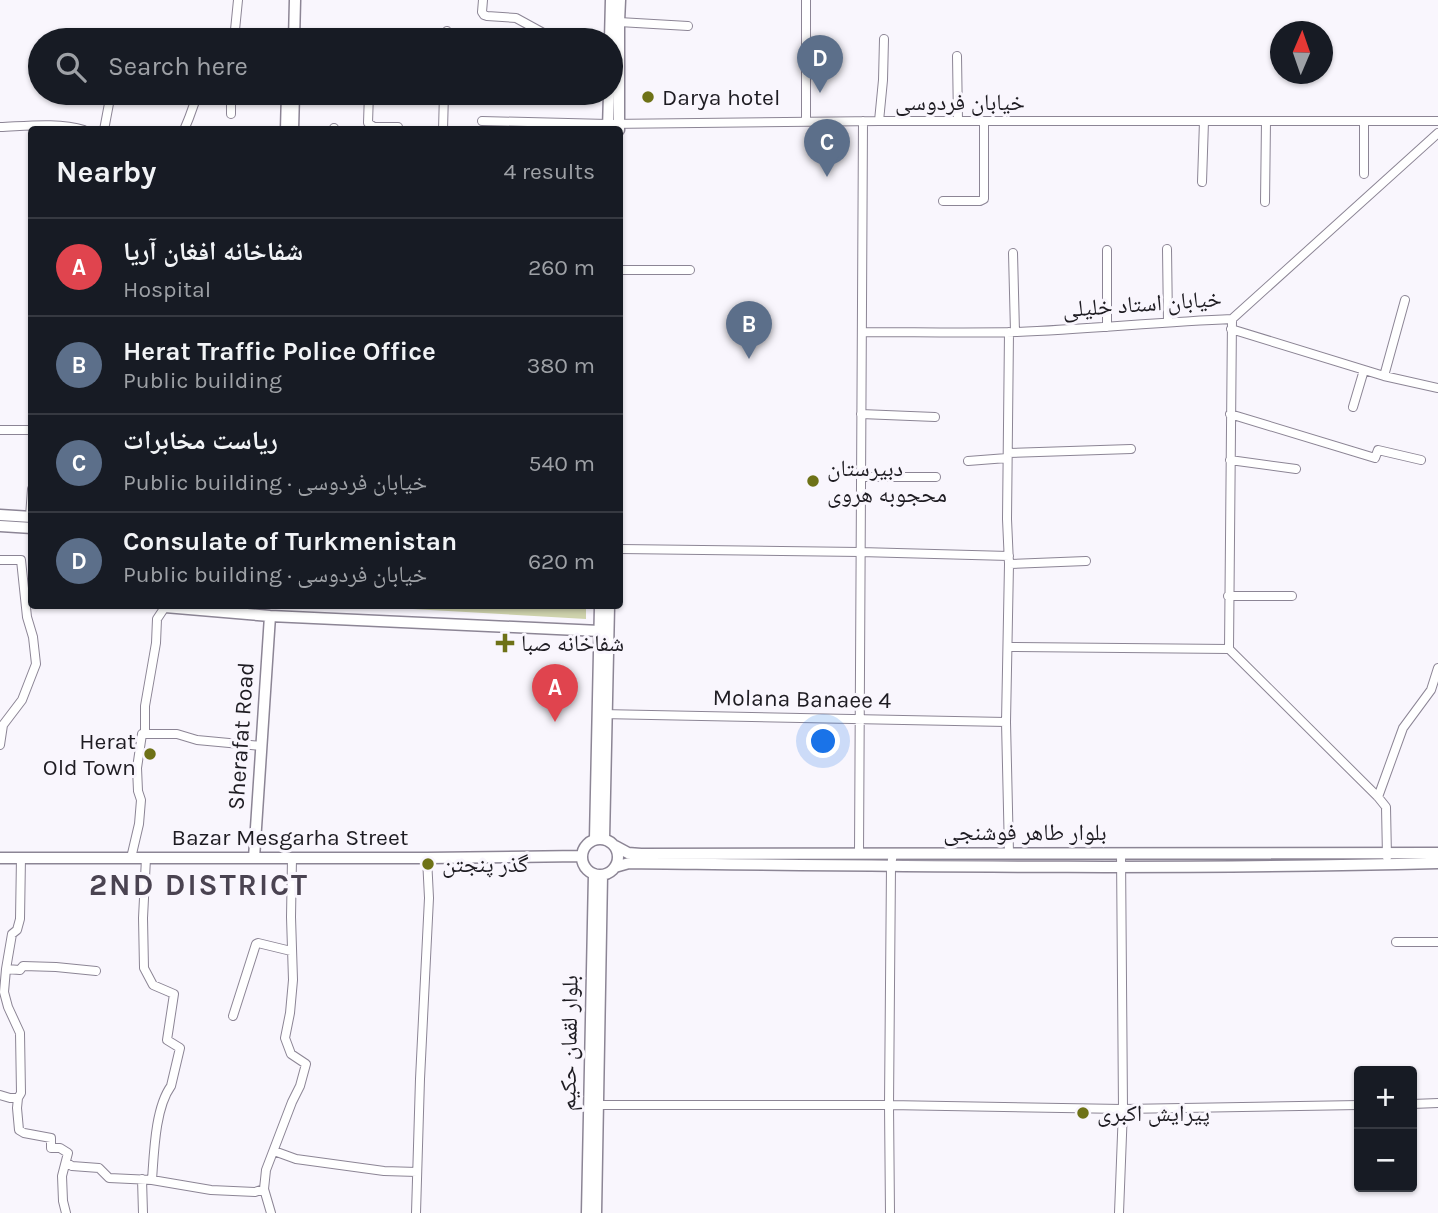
<!DOCTYPE html>
<html lang="en">
<head>
<meta charset="utf-8">
<style>
	:root { --surface:#171b24; --page:#242831; --text:#f1f3f6; --muted:#9ea1a6; --line:#363941; --accent:#6e7217 }
	body { margin:0; font-family:Karla,"Noto Naskh Arabic",sans-serif; background:var(--page); color:var(--text) }
	.controls { position:absolute; right:21px; bottom:21px; display:grid; overflow:hidden; border-radius:7px; box-shadow:0 2px 5px #0004 }
	.controls button { width:63px; height:63px; display:grid; place-items:center; padding:0; border:0; border-bottom:2px solid var(--line); background:var(--surface); color:var(--text); font:35px sans-serif }
	.compass { position:absolute; left:1270px; top:21px; width:63px; height:63px; border-radius:50%; background:var(--surface); box-shadow:0 2px 5px #0004; rotate:2deg }
	.you { position:absolute; left:824px; top:742px; width:24px; height:24px; margin:-18px; border:5px solid #fff; border-radius:50%; background:#1a73e8; box-shadow:0 0 0 10px #1a73e833 }
	.badge { display:grid; place-items:center; width:46px; height:46px; border-radius:50%; background:var(--accent); color:#fff; font-size:23px; font-weight:700 }
	.pin { position:absolute; translate:-50% -58px; filter:drop-shadow(0 2px 4px #0008) }
	.pin::after { content:''; position:absolute; top:37px; width:24px; height:21px; background:inherit; clip-path:polygon(0 0,100% 0,50% 100%) }
	.list { margin:0; padding:0; list-style:none }
	h2 { display:flex; justify-content:space-between; align-items:center; height:91px; margin:0; padding:0 28px; font-size:30px }
	h2 small { font-size:23px; font-weight:400; color:var(--muted) }
	.list li { display:grid; grid-template-columns:46px 1fr auto; gap:21px; align-items:center; box-sizing:border-box; height:98px; padding:0 28px; border-top:2px solid var(--line) }
	.list b { display:block; font-size:26px; white-space:nowrap }
	.list p { margin:0; font-size:23px; white-space:nowrap; color:var(--muted) }
	.list em { font-size:23px; font-style:normal; color:var(--muted) }
	.icon { flex:none; width:38px; height:38px; fill:none; stroke:currentColor; stroke-width:2; stroke-linecap:round; stroke-linejoin:round }
	.map { position:relative; flex:none; width:1438px; height:1213px; overflow:hidden }
	.search { position:absolute; background:var(--surface); box-shadow:0 2px 5px #0004; left:28px; top:28px; width:595px; height:77px; display:flex; align-items:center; gap:18px; box-sizing:border-box; padding:0 24px; border-radius:38px; color:var(--muted); font-size:26px }
	.panel { position:absolute; background:var(--surface); box-shadow:0 2px 5px #0004; left:28px; top:126px; width:595px; height:483px; border-radius:7px }
	.map>svg:first-child { display:block }
	.green { fill:#cfd3ad }
	.lines { fill:none; stroke-linecap:round; stroke-linejoin:round }
	.minor-casing { stroke:#8c8595; stroke-width:10 }
	.tertiary-casing { stroke:#8c8595; stroke-width:13 }
	.minor { stroke:#fff; stroke-width:8 }
	.tertiary { stroke:#fff; stroke-width:10 }
	.poi-dot { fill:#6e7217; stroke:#f9f6fd; stroke-width:2.5 }
	.labels { text-anchor:middle; dominant-baseline:central; stroke-width:6; stroke-linejoin:round; paint-order:stroke }
	.poi-label { font-size:23px; fill:#1e1c22; stroke:#f9f6fd; text-anchor:start }
	.street-label { font-size:23px; fill:#1e1c22; stroke:#f9f6fd }
	.district-label { font-size:30px; font-weight:bold; letter-spacing:2px; fill:#4a4351; stroke:#f9f6fd }
</style>
</head>
<body>
<div class="map">
<svg width="1438" height="1213" viewBox="0 0 1438 1213">
	<rect width="100%" height="100%" fill="#f9f6fd"/>
	<path class="green" d="M 395,606 L 586,606 L 586,619 L 395,608 Z"/>
	<g class="lines">
		<defs>
			<path id="minor" d="M 483,0 L 482,12 L 484,15 L 487,16 L 516,18 L 547,35 L 588,37
				M 806,0 L 806,122
				M 619,22 L 688,26
				M 234,40 L 238,0
				M 446,40 L 447,31
				M 957,56 L 958,121
				M 231,93 L 231,114
				M 369,93 L 368,123 L 374,127 L 398,127
				M 482,121 L 608,124 L 879,121 L 1438,121
				M 879,121 L 883,80 L 884,39
				M 1364,121 L 1364,174
				M 0,127 C 26,126 59,122 84,130
				M 104,130 L 111,93
				M 184,130 L 189,118 L 198,93
				M 334,130 L 334,128
				M 443,130 L 444,93
				M 1202,182 L 1204,121
				M 943,201 L 980,201 L 984,199 L 984,121
				M 1265,202 L 1266,121
				M 1167,249 L 1168,322
				M 1013,253 L 1015,332
				M 620,270 L 690,270
				M 1232,319 L 1229,649 L 1378,797 L 1386,807 L 1387,857
				M 1107,327 L 1107,250
				M 1231,329 L 1384,376 L 1438,388
				M 862,332 C 914,332 966,333 1017,332 C 1089,329 1160,322 1232,319 L 1438,133
				M 1009,332 L 1007,519 L 1009,564 L 1006,722 L 1009,853
				M 1384,376 L 1405,300
				M 1353,407 L 1364,370
				M 861,414 L 935,417
				M 1230,414 L 1375,458 L 1378,450 L 1421,460
				M 0,430 L 32,430
				M 1008,453 L 1131,449
				M 1230,460 L 1296,469
				M 968,461 L 1007,458
				M 861,477 L 936,477
				M 30,517 L 32,489
				M 620,549 L 860,552 L 1009,556
				M 0,560 L 21,560 L 27,617 L 33,637 L 36,664 L 22,700 L 3,725 L 0,745
				M 1009,564 L 1086,561
				M 1228,596 L 1292,596
				M 1008,647 L 1229,649
				M 601,714 L 1006,722
				M 142,734 L 177,734 L 197,740 L 261,746
				M 1378,797 L 1403,728 L 1431,690 L 1438,668
				M 859,853 L 863,121
				M 131,858 L 139,824 L 141,800 L 138,791 L 137,768 L 142,734 L 145,732 L 145,706 L 156,643 L 157,619 L 165,607
				M 146,858 L 143,918 L 144,968 L 153,985 L 174,994 L 167,1040 L 180,1048 L 171,1086 C 155,1108 154,1153 152,1180
				M 1396,942 L 1438,942
				M 6,969 L 20,970 L 23,966 L 56,967 L 96,971
				M 233,1016 L 256,944 L 258,943 L 291,951
				M 0,1095 L 10,1098 L 18,1098 L 21,1093 L 20,1033 L 8,1007 L 4,992 L 6,969 L 12,934 L 17,930 L 20,919 L 21,857
				M 18,1098 L 17,1108 L 19,1130 L 24,1133 L 51,1138 L 51,1148 L 60,1148 L 68,1153 L 62,1176 L 63,1201 L 66,1213
				M 1412,1104 L 1438,1103
				M 595,1105 L 889,1105 L 1123,1109 L 1359,1105
				M 274,1151 L 296,1159 L 384,1171 L 417,1172
				M 67,1163 L 72,1166 L 99,1168 L 109,1178 L 152,1180 L 211,1190 L 255,1192 L 264,1189
				M 142,1179 L 143,1213
				M 271,1213 L 264,1189 L 266,1170 L 292,1102 L 300,1086 L 306,1064 L 291,1054 L 285,1038 L 290,1013 L 293,980 L 291,917 L 292,858
				M 416,1213 L 420,1079 L 429,898 L 427,858
				M 890,1213 L 889,1105 L 891,866 L 893,853
				M 1119,1213 L 1123,1109 L 1121,853"/>
			<path id="tertiary" d="M 294,40 L 295,0
				M 610,40 L 611,0
				M 286,130 L 287,93
				M 293,130 L 294,93
				M 608,130 L 609,93
				M 619,130 L 619,22 L 620,0
				M 0,515 L 32,517
				M 0,526 L 32,528
				M 165,606 L 165,607 L 270,616 L 600,631
				M582 857a18 18 0 1 1 36 0a18 18 0 1 1-36 0Z
				M 595,839 L 600,606
				M 604,839 L 609,606
				M 615,846 L 628,853 L 641,854 L 1438,853
				M 0,858 L 427,858 L 581,856
				M 254,858 L 270,616
				M 615,867 L 629,863 C 899,866 1169,870 1438,863
				M 587,1213 L 594,874
				M 596,1213 L 602,875"/>
		</defs>
		<use href="#minor" class="minor-casing"/>
		<use href="#tertiary" class="tertiary-casing"/>
		<use href="#minor" class="minor"/>
		<use href="#tertiary" class="tertiary"/>
	</g>
	<g class="poi-dot">
		<circle cx="648" cy="97" r="7"/>
		<circle cx="813" cy="481" r="7"/>
		<path d="M501.5 632.5h7v7h7v7h-7v7h-7v-7h-7v-7h7z"/>
		<circle cx="150" cy="754" r="7"/>
		<circle cx="428" cy="864" r="7"/>
		<circle cx="1083" cy="1113" r="7"/>
	</g>
	<g class="labels">
		<g class="poi-label">
			<text x="662" y="97">Darya hotel</text>
			<text x="827" y="468">دبیرستان<tspan x="827" dy="26">محجوبه هروی</tspan></text>
			<text x="521" y="643">شفاخانه صبا</text>
			<text x="136" y="741" text-anchor="end">Herat<tspan x="136" dy="26">Old Town</tspan></text>
			<text x="442" y="864">گذر پنجتن</text>
			<text x="1097" y="1113">پیرایش اکبری</text>
		</g>
		<g class="street-label">
			<text x="960" y="102">خیابان فردوسی</text>
			<text transform="translate(1142 304) rotate(-4)">خیابان استاد خلیلی</text>
			<text transform="translate(802 699) rotate(1)">Molana Banaee 4</text>
			<text transform="translate(241 736) rotate(-86)">Sherafat Road</text>
			<text x="1025" y="832">بلوار طاهر فوشنجی</text>
			<text x="290" y="837">Bazar Mesgarha Street</text>
			<text transform="translate(569 1043) rotate(-89)">بلوار لقمان حکیم</text>
		</g>
		<g class="district-label">
			<text x="199" y="885">2ND DISTRICT</text>
		</g>
	</g>
</svg>
<div class="controls">
<button>+</button>
<button>−</button>
</div>
<svg class="compass" viewBox="-18 -18 36 36"><path d="M0-13l5 13h-10z" fill="#e53935"/><path d="M0 13l5-13h-10z" fill="#9ea1a6"/></svg>
<div class="you"></div>
<div class="pin badge" style="left:555px;top:722px;background:#e0444e">A</div>
<div class="pin badge" style="left:749px;top:359px;background:#5c6f8a">B</div>
<div class="pin badge" style="left:827px;top:177px;background:#5c6f8a">C</div>
<div class="pin badge" style="left:820px;top:93px;background:#5c6f8a">D</div>
<div class="search"><svg class="icon" aria-label="search" viewBox="0 0 24 24"><circle cx="10" cy="10" r="6"/><path d="M15 15l6 6"/></svg>Search here</div>
<section class="panel">
<h2>Nearby<small>4 results</small></h2>
<ul class="list">
<li><span class="badge" style="background:#e0444e">A</span><div><b>شفاخانه افغان آریا</b><p>Hospital</p></div><em>260 m</em></li>
<li><span class="badge" style="background:#5c6f8a">B</span><div><b>Herat Traffic Police Office</b><p>Public building</p></div><em>380 m</em></li>
<li><span class="badge" style="background:#5c6f8a">C</span><div><b>ریاست مخابرات</b><p>Public building · خیابان فردوسی</p></div><em>540 m</em></li>
<li><span class="badge" style="background:#5c6f8a">D</span><div><b>Consulate of Turkmenistan</b><p>Public building · خیابان فردوسی</p></div><em>620 m</em></li>
</ul>
</section>
</div>
</body>
</html>
